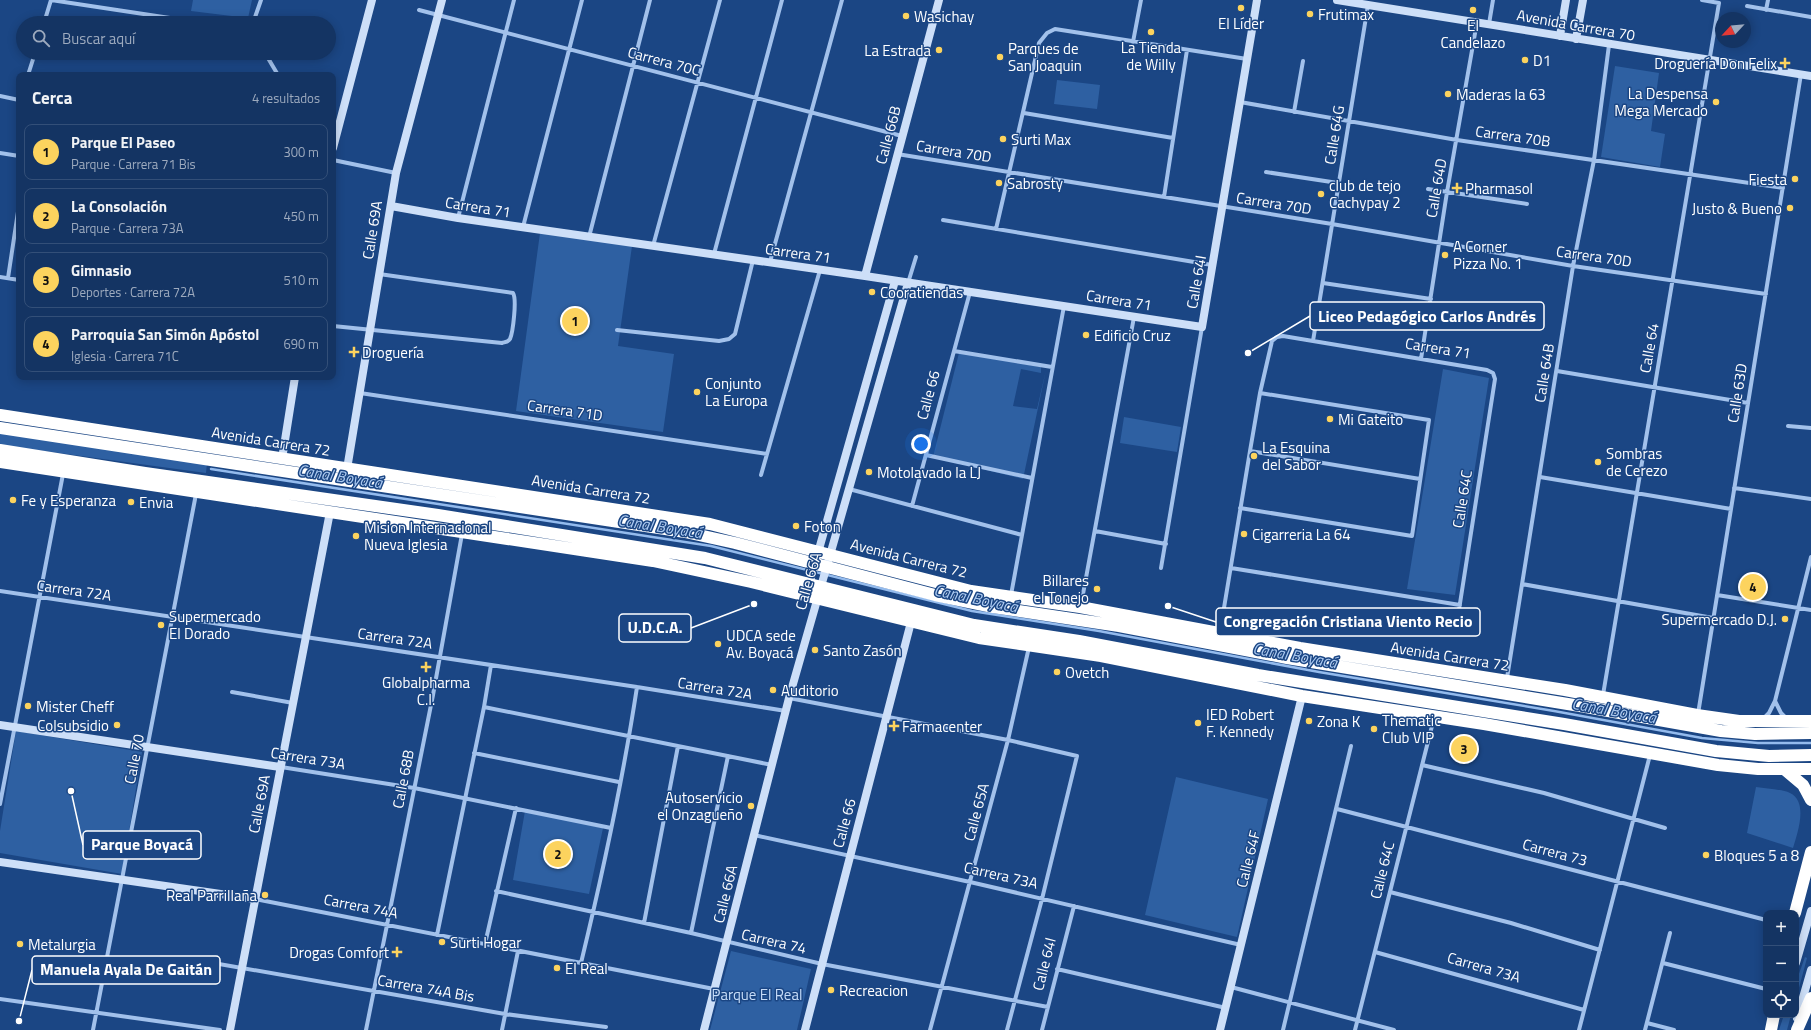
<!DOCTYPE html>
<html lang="es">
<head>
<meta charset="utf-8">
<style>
	:root { --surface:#143463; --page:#1d3c69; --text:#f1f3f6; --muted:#9daabe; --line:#334f78; --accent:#fcd35e }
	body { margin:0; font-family:"Titillium Web",sans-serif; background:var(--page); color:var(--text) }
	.controls { position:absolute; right:12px; bottom:12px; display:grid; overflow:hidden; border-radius:8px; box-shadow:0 2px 10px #0003 }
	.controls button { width:36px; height:36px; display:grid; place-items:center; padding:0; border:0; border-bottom:1px solid var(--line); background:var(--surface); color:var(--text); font:20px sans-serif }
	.compass { position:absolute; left:1715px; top:12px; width:36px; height:36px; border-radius:50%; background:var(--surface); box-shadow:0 2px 10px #0003; rotate:244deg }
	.you { position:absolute; left:921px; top:444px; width:14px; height:14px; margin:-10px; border:3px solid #fff; border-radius:50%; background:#1a73e8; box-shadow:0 0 0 6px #1a73e833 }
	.badge { display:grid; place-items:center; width:26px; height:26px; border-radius:50%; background:var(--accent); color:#111; font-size:13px; font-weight:700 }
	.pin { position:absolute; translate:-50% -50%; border:2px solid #fff; box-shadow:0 1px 4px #0006 }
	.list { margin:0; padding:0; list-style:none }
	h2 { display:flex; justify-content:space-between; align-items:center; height:52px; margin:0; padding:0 16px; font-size:17px }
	h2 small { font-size:13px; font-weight:400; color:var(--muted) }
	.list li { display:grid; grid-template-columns:26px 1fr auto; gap:12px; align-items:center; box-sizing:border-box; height:56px; margin:0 8px 8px; padding:0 8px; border:1px solid var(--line); border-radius:8px }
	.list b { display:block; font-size:15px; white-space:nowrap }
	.list p { margin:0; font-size:13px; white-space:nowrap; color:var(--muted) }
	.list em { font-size:13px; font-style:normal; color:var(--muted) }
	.icon { flex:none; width:22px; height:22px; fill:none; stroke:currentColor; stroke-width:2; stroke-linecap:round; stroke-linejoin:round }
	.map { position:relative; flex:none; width:1811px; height:1030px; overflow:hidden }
	.search { position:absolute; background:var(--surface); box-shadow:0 2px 10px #0003; left:16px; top:16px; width:320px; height:44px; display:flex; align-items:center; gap:10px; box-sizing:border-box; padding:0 14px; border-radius:22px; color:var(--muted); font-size:15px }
	.panel { position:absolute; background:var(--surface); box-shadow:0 2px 10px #0003; left:16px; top:72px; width:320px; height:308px; border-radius:8px }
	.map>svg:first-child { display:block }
	.green { fill:#2e60a2 }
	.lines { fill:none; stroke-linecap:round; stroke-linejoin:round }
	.stream { stroke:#94bbed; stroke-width:2.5 }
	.street { stroke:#a2c1eb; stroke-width:4 }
	.secondary { stroke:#cddff8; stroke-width:8 }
	.highway { stroke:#fff; stroke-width:12 }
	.poi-dot { fill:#fcd35e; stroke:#1b4684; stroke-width:1.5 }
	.labels { text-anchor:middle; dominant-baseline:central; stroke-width:3; stroke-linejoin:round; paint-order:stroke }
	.poi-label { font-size:15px; fill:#fff; stroke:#1b4684; text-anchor:start }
	.street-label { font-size:15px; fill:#fff; stroke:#1b4684 }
	.park-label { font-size:15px; fill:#c6dcf8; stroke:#1b4684 }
	.water-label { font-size:16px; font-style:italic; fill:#adcbf2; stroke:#1b4684 }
	.leader { fill:none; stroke:#fff; stroke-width:1.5 }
	.callout-dot { fill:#fff; stroke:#1b4684; stroke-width:1.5 }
	.callout { fill:#1b4684; stroke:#fff; stroke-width:1.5 }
	.callout-label { font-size:16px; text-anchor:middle; font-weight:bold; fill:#fff }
</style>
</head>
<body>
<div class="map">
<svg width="1811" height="1030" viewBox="0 0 1811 1030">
	<rect width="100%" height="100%" fill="#1b4684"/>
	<path class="green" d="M 193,0 L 252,0 L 248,18 L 191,11 Z
		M 1615,66 L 1659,73 L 1651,131 L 1665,134 L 1660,167 L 1601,157 Z
		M 1057,80 L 1100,85 L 1097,109 L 1054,104 Z
		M 540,233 L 632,246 L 618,346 L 674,354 L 663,432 L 516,411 Z
		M 959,353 L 1041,367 L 1041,373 L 1021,369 L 1013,406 L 1037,409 L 1046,370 L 1023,479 L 933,457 Z
		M 1443,369 L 1489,378 L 1455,595 L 1407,589 Z
		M 1124,417 L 1181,427 L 1177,452 L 1120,443 Z
		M 0,433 L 207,463 L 206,473 L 0,445 Z
		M 16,731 L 142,752 L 122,874 L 0,853 L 0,831 Z
		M 1176,777 L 1268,799 L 1237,937 L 1145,915 Z
		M 1756,787 C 1767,789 1781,789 1790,793 C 1809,802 1797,834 1793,848 L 1747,833 Z
		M 525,811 L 603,828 L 589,894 L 513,880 Z
		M 731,951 L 811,969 L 797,1030 L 710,1030 Z
		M 1805,957 L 1807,958 L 1796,999 L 1796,982 Z
		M 1784,1015 L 1791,1015 L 1787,1030 L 1779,1030 Z"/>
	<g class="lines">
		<path class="stream" d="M 211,469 L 711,546 L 972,611 L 1099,631 L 1319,672 L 1554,711 L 1702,738 L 1758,743 L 1811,743"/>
		<path class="street" d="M 51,0 L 203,23
			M 1747,6 L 1811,17
			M 419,10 L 902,136
			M 1766,10 L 1768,0
			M 44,23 L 51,0
			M 253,23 L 261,0
			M 1489,24 L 1493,0
			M 1133,42 L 1141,0
			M 265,53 L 278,75
			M 28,75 L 35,53
			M 0,96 L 19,100
			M 1240,102 L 1457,140 L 1783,188
			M 1294,112 L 1303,61
			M 1024,113 L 1173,138
			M 0,153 L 19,156
			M 897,154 L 1332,224 L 1573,266 L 1766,294
			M 333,160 L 396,173
			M 1266,172 L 1338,183
			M 1428,189 L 1527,204
			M 1164,197 L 1187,50
			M 458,218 L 514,0
			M 943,220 L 1212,265
			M 523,227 L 582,0
			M 996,229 L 1039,43 L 1047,33 L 1055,29 L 1247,59
			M 589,237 L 650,0
			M 653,246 L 720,0
			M 714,254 L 782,0
			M 770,262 L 842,0
			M 0,277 L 19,280
			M 8,278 L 19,205
			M 908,283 L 916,257
			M 1323,283 L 1431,299
			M 333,326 L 502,343 C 505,342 508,342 510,339 C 513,332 517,299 513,293 L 379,274
			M 617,330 L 719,341 L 729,339 L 735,334 L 753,260
			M 1313,341 L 1368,5
			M 954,351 L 1052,367
			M 1421,359 L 1447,192 L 1477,22
			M 1557,371 L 1748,403
			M 360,393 L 767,454
			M 1788,426 L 1811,428
			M 1250,451 L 1420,479
			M 926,455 L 1032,478
			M 761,475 L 820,270
			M 1540,477 L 1731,509
			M 1734,488 L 1811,499
			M 849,489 L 1022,535
			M 912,506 L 970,292
			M 1240,508 L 1412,536 L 1429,420 L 1260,393
			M 1095,531 L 1166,544
			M 1161,568 L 1202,327
			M 1231,568 L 1460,605
			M 1522,584 L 1713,618
			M 0,591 L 637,687 L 786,711
			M 1011,595 L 1064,306
			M 1717,595 L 1811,610
			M 1081,605 L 1134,317
			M 1220,632 L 1250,451 L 1260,393 L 1272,341 L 1277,337 L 1283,336 L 1487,370 L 1493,373 L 1495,379 L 1456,629
			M 1507,678 L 1573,266 L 1594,160 L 1609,45
			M 232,692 L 293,703
			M 1603,695 L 1719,3 L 1702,0
			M 789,698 L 1008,740 L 1077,756 L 1042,899 L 1007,1030
			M 1775,701 L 1781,713 L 1787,719
			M 484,707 L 772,765
			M 1698,714 L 1801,74
			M 1764,718 L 1769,713 L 1775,701 L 1811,557
			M 474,753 L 619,782
			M 1422,765 L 1544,793 L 1665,828
			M 281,767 L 414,788 L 611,828
			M 0,804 L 63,474
			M 1337,809 L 1766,920
			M 754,835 L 970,882 L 1241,945
			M 496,891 L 691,933 L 822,964 L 1048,1007
			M 1390,892 L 1511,923 L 1600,950
			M 255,899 L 714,989
			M 644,923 L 678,746
			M 691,933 L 728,756
			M 437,935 L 484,707 L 491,665
			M 485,944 L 516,808
			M 1375,952 L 1584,1010
			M 185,958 L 505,1014 L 606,1027
			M 581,963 C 603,872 623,779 637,687
			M 1663,963 L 1766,989
			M 1057,969 L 1226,1008
			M 1231,987 L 1394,1030
			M 0,999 L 220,1030
			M 1647,1023 L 1674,1030
			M 93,1030 L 196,494
			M 366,1030 L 433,695 L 462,534
			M 502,1030 L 518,951
			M 930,1030 L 1008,740 L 1029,647
			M 1042,1030 L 1074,906
			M 1283,1030 L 1351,746
			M 1355,1030 L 1434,718
			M 1579,1030 L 1650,755
			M 1645,1030 L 1670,933"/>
		<path class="secondary" d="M 1337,0 L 1811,76
			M 1560,36 L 1566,0
			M 1576,39 L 1583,0
			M 333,148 L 372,0
			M 391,206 L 458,218 L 865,276 L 1202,327 L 1257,0
			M 865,276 L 939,0
			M 282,459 L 295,377
			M 347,469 L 396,173 L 442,0
			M 808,588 L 895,281
			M 0,725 L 280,767
			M 0,862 L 255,899
			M 1796,963 L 1811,911
			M 1797,1018 L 1811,970
			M 230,1030 L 330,512
			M 704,1030 L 789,698 L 908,283
			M 805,1030 L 911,622
			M 1220,1030 L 1302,696"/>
		<path class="highway" d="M 0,415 L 710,524 L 971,591 L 1080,607 L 1300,648 L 1565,690 L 1697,715 L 1739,721 L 1811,721
			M 0,428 L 685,532 L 735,543 L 935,595 L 993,607 L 1119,626 L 1287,658 L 1580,706 L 1721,731 L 1755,734 L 1811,733
			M 0,450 L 145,473 L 438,515 L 705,558 L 974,625 L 1079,641 L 1258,675 L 1564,724 L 1716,751 L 1769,756 L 1811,755
			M 0,462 L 653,561 L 751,582 L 979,638 L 1101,656 L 1302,696 L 1484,724 L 1718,765 L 1758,769 L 1811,769
			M 1784,769 L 1803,785 L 1811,800
			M 1795,913 L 1811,852
			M 1771,1030 L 1774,1015
			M 1797,1030 L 1811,998"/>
	</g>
	<g class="poi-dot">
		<circle cx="1241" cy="8" r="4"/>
		<circle cx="1473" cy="10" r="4"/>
		<circle cx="1310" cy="14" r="4"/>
		<circle cx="906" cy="16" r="4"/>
		<circle cx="1151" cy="32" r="4"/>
		<circle cx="939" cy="50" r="4"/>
		<circle cx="1000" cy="57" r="4"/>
		<circle cx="1525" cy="60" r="4"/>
		<path d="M1783 57h4v4h4v4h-4v4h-4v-4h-4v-4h4z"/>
		<circle cx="1448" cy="94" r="4"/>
		<circle cx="1716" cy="102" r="4"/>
		<circle cx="1003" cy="139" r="4"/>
		<circle cx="1795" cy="179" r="4"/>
		<circle cx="999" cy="183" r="4"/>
		<path d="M1455 182h4v4h4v4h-4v4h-4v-4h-4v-4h4z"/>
		<circle cx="1321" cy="194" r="4"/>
		<circle cx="1790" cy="208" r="4"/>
		<circle cx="1445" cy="255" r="4"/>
		<circle cx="872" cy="292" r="4"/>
		<circle cx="1086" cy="335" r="4"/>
		<path d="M352 346h4v4h4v4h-4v4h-4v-4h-4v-4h4z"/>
		<circle cx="697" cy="392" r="4"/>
		<circle cx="1330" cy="419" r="4"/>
		<circle cx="1254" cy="456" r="4"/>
		<circle cx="1598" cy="462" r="4"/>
		<circle cx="869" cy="472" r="4"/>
		<circle cx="13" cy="500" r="4"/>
		<circle cx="131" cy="502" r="4"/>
		<circle cx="796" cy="526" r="4"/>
		<circle cx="1244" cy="534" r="4"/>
		<circle cx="356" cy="536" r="4"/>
		<circle cx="1097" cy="589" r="4"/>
		<circle cx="1785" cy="619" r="4"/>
		<circle cx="161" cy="625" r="4"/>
		<circle cx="718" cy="644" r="4"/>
		<circle cx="815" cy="650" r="4"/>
		<path d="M424 661h4v4h4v4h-4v4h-4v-4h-4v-4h4z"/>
		<circle cx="1057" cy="672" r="4"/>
		<circle cx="773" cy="690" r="4"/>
		<circle cx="28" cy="706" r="4"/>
		<circle cx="1309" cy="721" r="4"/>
		<circle cx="1198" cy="723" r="4"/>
		<circle cx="117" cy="725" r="4"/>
		<path d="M892 720h4v4h4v4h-4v4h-4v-4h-4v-4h4z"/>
		<circle cx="1374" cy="729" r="4"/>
		<circle cx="751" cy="806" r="4"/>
		<circle cx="1706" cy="855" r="4"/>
		<circle cx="265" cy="895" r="4"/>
		<circle cx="442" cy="942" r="4"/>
		<circle cx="20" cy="944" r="4"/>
		<path d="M395 946h4v4h4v4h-4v4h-4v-4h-4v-4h4z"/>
		<circle cx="557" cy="968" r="4"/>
		<circle cx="831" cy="990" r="4"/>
	</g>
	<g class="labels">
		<g class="poi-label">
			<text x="1318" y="14">Frutimax</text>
			<text x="914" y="16">Wasichay</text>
			<text x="1241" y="23" text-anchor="middle">El Líder</text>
			<text x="1473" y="25" text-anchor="middle">El<tspan x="1473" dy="17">Candelazo</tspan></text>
			<text x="1151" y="47" text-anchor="middle">La Tienda<tspan x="1151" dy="17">de Willy</tspan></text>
			<text x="1008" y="48">Parques de<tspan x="1008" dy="17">San Joaquin</tspan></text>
			<text x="931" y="50" text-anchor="end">La Estrada</text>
			<text x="1533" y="60">D1</text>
			<text x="1777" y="63" text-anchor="end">Droguería Don Felix</text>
			<text x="1708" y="93" text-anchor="end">La Despensa<tspan x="1708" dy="17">Mega Mercado</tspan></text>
			<text x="1456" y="94">Maderas la 63</text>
			<text x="1011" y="139">Surti Max</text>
			<text x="1787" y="179" text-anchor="end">Fiesta</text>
			<text x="1007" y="183">Sabrosty</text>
			<text x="1329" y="185">club de tejo<tspan x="1329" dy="17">Cachypay 2</tspan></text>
			<text x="1465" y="188">Pharmasol</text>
			<text x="1782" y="208" text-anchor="end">Justo &amp; Bueno</text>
			<text x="1453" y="246">A Corner<tspan x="1453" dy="17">Pizza No. 1</tspan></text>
			<text x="880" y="292">Cooratiendas</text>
			<text x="1094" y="335">Edificio Cruz</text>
			<text x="362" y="352">Droguería</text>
			<text x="705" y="383">Conjunto<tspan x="705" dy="17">La Europa</tspan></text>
			<text x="1338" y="419">Mi Gateito</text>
			<text x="1262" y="447">La Esquina<tspan x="1262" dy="17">del Sabor</tspan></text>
			<text x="1606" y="453">Sombras<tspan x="1606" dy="17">de Cerezo</tspan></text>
			<text x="877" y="472">Motolavado la LJ</text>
			<text x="21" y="500">Fe y Esperanza</text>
			<text x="139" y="502">Envia</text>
			<text x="804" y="526">Foton</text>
			<text x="364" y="527">Mision Internacional<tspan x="364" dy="17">Nueva Iglesia</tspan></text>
			<text x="1252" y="534">Cigarreria La 64</text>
			<text x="1089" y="580" text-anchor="end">Billares<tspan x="1089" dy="17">el Tonejo</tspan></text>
			<text x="169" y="616">Supermercado<tspan x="169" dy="17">El Dorado</tspan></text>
			<text x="1777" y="619" text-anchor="end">Supermercado D.J.</text>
			<text x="726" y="635">UDCA sede<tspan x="726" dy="17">Av. Boyacá</tspan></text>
			<text x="823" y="650">Santo Zasón</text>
			<text x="1065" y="672">Ovetch</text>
			<text x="426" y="682" text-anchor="middle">Globalpharma<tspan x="426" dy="17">C.I.</tspan></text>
			<text x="781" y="690">Auditorio</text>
			<text x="36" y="706">Mister Cheff</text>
			<text x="1206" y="714">IED Robert<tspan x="1206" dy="17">F. Kennedy</tspan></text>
			<text x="1382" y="720">Thematic<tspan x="1382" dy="17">Club VIP</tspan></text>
			<text x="1317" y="721">Zona K</text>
			<text x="109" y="725" text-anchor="end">Colsubsidio</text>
			<text x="902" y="726">Farmacenter</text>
			<text x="743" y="797" text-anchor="end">Autoservicio<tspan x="743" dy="17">el Onzagueño</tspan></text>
			<text x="1714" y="855">Bloques 5 a 8</text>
			<text x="257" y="895" text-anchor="end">Real Parrillaña</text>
			<text x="450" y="942">Surti Hogar</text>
			<text x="28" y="944">Metalurgia</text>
			<text x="389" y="952" text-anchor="end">Drogas Comfort</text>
			<text x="565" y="968">El Real</text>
			<text x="839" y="990">Recreacion</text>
		</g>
		<g class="street-label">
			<text transform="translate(1576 25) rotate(10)">Avenida Carrera 70</text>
			<text transform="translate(664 61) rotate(15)">Carrera 70C</text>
			<text transform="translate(888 135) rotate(-75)">Calle 66B</text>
			<text transform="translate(1334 135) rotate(-81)">Calle 64G</text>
			<text transform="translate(1513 136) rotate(8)">Carrera 70B</text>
			<text transform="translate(954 151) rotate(9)">Carrera 70D</text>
			<text transform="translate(1436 188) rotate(-80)">Calle 64D</text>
			<text transform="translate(1274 203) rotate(9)">Carrera 70D</text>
			<text transform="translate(478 207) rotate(9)">Carrera 71</text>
			<text transform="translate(372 230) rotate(-81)">Calle 69A</text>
			<text transform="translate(798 253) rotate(8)">Carrera 71</text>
			<text transform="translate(1594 256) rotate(8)">Carrera 70D</text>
			<text transform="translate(1196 282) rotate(-80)">Calle 64I</text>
			<text transform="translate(1119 300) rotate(9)">Carrera 71</text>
			<text transform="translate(1438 348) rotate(9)">Carrera 71</text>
			<text transform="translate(1649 348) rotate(-80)">Calle 64</text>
			<text transform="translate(1544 373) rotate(-81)">Calle 64B</text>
			<text transform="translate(1737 393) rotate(-81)">Calle 63D</text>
			<text transform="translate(928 395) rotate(-75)">Calle 66</text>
			<text transform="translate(565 410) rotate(8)">Carrera 71D</text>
			<text transform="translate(271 441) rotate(9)">Avenida Carrera 72</text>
			<text transform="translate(591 489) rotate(9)">Avenida Carrera 72</text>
			<text transform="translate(1462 499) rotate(-81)">Calle 64C</text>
			<text transform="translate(909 558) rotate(14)">Avenida Carrera 72</text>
			<text transform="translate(808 581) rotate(-74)">Calle 66A</text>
			<text transform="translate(74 590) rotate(8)">Carrera 72A</text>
			<text transform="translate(395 638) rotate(8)">Carrera 72A</text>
			<text transform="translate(1450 656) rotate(9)">Avenida Carrera 72</text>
			<text transform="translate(715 688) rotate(9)">Carrera 72A</text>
			<text transform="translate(308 758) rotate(9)">Carrera 73A</text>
			<text transform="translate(134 759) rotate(-79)">Calle 70</text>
			<text transform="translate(403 779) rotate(-79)">Calle 68B</text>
			<text transform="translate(259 804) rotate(-79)">Calle 69A</text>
			<text transform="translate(976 812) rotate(-75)">Calle 65A</text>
			<text transform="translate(844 823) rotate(-75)">Calle 66</text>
			<text transform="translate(1555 852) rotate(15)">Carrera 73</text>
			<text transform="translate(1248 859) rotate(-76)">Calle 64F</text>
			<text transform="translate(1382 870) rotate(-76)">Calle 64C</text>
			<text transform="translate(1001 875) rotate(13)">Carrera 73A</text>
			<text transform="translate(725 894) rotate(-76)">Calle 66A</text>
			<text transform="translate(361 906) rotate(11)">Carrera 74A</text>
			<text transform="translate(774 941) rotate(13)">Carrera 74</text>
			<text transform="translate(1044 964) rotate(-76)">Calle 64I</text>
			<text transform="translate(1484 967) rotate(16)">Carrera 73A</text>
			<text transform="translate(426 988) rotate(10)">Carrera 74A Bis</text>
		</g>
		<g class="park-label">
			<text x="757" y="994">Parque El Real</text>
		</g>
		<g class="water-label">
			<text transform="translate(340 476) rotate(9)">Canal Boyacá</text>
			<text transform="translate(660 526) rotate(9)">Canal Boyacá</text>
			<text transform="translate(976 598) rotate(12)">Canal Boyacá</text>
			<text transform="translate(1295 655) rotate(10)">Canal Boyacá</text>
			<text transform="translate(1614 710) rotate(10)">Canal Boyacá</text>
		</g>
	</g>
	<path class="leader" d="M1248 353L1310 316M1168 606L1216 622M754 604L691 628M71 791L83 845M19 1021L32 970"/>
	<g class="callout-dot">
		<circle cx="1248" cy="353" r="4"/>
		<circle cx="1168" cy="606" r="4"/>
		<circle cx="754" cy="604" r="4"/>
		<circle cx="71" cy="791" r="4"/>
		<circle cx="19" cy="1021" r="4"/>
	</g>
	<g class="callout">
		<rect x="1310" y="302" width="234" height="28" rx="4"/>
		<rect x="1216" y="608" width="264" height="28" rx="4"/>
		<rect x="619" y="614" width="72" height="28" rx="4"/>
		<rect x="83" y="831" width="118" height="28" rx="4"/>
		<rect x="32" y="956" width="188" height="28" rx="4"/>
	</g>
	<g class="callout-label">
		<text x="1427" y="322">Liceo Pedagógico Carlos Andrés</text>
		<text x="1348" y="627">Congregación Cristiana Viento Recio</text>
		<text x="655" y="633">U.D.C.A.</text>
		<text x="142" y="850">Parque Boyacá</text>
		<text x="126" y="975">Manuela Ayala De Gaitán</text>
	</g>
</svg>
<div class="controls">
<button>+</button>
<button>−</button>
<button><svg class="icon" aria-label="locate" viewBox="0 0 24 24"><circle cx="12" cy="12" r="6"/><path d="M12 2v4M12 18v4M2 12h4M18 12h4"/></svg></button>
</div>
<svg class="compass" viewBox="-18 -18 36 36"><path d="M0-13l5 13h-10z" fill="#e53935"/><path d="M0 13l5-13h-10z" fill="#9daabe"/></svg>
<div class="you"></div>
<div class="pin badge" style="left:575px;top:321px">1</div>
<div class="pin badge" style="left:558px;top:854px">2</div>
<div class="pin badge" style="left:1464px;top:749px">3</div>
<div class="pin badge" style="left:1753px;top:587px">4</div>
<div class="search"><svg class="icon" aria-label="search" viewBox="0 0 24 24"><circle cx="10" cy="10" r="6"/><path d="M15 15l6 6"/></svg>Buscar aquí</div>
<section class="panel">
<h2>Cerca<small>4 resultados</small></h2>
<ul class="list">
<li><span class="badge">1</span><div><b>Parque El Paseo</b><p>Parque · Carrera 71 Bis</p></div><em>300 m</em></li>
<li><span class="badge">2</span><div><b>La Consolación</b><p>Parque · Carrera 73A</p></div><em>450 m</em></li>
<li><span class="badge">3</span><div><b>Gimnasio</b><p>Deportes · Carrera 72A</p></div><em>510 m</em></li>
<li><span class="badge">4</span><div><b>Parroquia San Simón Apóstol</b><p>Iglesia · Carrera 71C</p></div><em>690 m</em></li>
</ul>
</section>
</div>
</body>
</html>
